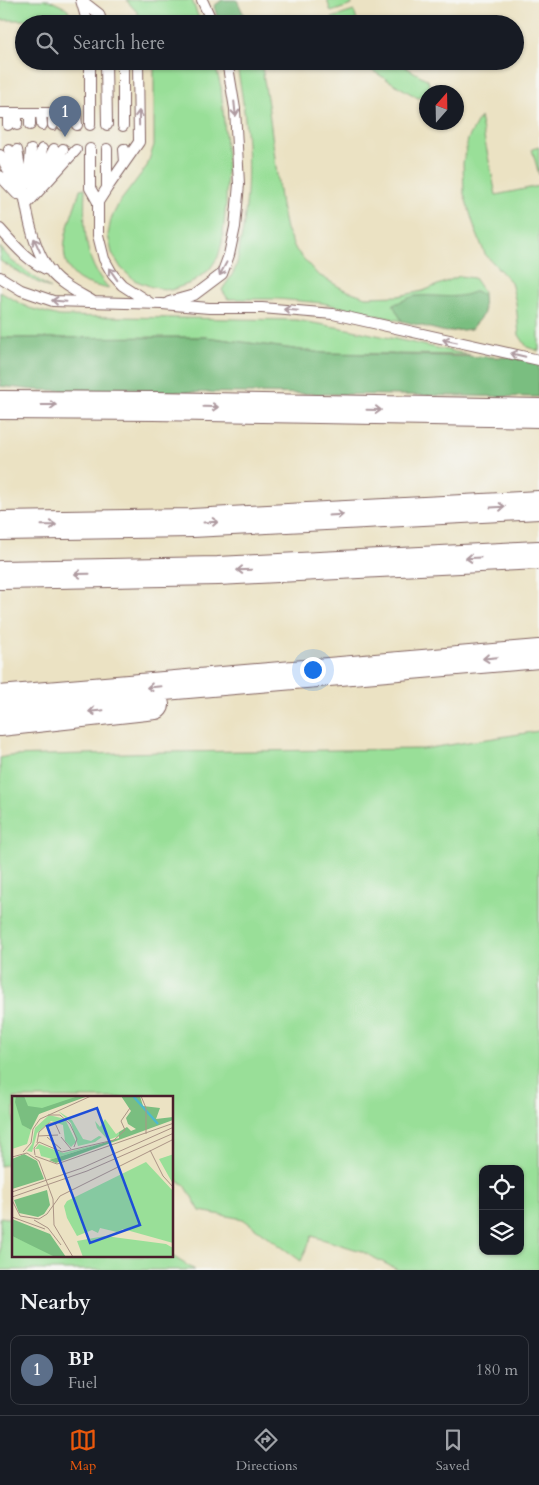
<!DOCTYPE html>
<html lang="en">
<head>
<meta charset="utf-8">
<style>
	:root { --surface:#171b24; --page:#20242c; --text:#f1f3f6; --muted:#9ea1a6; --line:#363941; --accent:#ea580c }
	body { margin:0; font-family:Cardo,serif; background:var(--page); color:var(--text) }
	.controls { position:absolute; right:15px; bottom:15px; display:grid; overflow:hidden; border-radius:10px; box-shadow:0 1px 4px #0004 }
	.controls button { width:45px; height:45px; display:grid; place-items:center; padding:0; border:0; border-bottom:1px solid var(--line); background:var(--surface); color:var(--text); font:25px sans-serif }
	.compass { position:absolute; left:419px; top:85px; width:45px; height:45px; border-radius:50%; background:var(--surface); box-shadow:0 1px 4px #0004; rotate:20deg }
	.you { position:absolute; left:312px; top:669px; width:18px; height:18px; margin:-12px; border:4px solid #fff; border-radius:50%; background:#1a73e8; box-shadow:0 0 0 8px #1a73e833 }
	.badge { display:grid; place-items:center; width:32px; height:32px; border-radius:50%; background:var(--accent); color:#fff; font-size:16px; font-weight:700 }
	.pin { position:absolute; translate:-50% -41px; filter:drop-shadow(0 1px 2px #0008) }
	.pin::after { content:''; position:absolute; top:26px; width:18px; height:15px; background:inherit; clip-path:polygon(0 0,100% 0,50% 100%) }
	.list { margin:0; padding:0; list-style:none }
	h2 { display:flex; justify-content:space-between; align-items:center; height:65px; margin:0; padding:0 20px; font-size:21px }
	h2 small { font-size:16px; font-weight:400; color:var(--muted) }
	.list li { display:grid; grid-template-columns:32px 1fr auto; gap:15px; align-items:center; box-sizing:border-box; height:70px; margin:0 10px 10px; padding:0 10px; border:1px solid var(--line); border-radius:10px }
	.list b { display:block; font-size:19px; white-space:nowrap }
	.list p { margin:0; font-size:16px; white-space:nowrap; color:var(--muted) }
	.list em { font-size:16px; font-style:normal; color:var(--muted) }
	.icon { flex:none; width:28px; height:28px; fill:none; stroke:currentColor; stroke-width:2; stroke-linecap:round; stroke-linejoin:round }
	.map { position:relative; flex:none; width:539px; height:1270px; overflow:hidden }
	.search { position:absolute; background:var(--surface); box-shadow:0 1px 4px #0004; left:15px; right:15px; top:15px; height:55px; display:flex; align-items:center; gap:12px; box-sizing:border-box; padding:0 18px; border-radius:28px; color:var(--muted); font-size:19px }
	.sheet { height:145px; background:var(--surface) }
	nav { display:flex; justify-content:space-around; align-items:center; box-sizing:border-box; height:70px; border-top:1px solid var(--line); background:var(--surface); font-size:14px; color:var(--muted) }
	nav a { display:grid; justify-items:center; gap:2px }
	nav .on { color:var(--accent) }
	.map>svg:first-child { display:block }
	.green { fill:#99df98; stroke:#727f62; fill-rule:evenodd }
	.forest { fill:#7abe80; stroke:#626e56 }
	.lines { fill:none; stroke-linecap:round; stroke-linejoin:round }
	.lane-casing { stroke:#826360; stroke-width:12 }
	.highway-casing { stroke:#826360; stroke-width:30 }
	.lane { stroke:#fff; stroke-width:10 }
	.highway { stroke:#fff; stroke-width:28 }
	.oneway { stroke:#ae9aa0 }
	.inset-river { fill:none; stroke:#4eb8cb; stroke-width:2.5 }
	.inset-road { fill:none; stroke:#ab9486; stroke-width:1 }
	.view { fill:#1d4ed8; fill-opacity:0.15; stroke:#1d4ed8; stroke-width:2.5 }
	.inset-edge { fill:none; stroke:#4a1f2b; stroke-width:2.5 }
</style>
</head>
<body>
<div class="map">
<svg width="539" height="1270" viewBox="0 0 539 1270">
	<rect width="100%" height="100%" fill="#f6f6f2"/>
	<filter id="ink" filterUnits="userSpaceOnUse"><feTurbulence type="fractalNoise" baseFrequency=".02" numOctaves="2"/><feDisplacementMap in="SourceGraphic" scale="10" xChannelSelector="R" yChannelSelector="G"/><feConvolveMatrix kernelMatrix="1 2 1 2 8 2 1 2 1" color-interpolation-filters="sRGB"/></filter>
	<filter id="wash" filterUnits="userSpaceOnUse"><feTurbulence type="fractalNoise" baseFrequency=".0096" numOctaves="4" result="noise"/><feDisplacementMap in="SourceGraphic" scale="20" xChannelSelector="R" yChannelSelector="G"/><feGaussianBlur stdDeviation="1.12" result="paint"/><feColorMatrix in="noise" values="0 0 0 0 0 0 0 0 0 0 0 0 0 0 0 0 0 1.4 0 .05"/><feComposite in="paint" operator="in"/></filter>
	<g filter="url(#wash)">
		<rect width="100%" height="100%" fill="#ebe2c3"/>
		<path class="green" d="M 0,0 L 49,0 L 66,8 L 79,24 L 61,24 L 61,20 L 0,20 Z
			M 126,0 L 192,0 L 201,24 L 142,24 L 137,12 Z
			M 327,0 L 351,0 L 352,5 L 331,12 Z
			M 354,11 L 358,24 L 334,24 L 332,18 Z
			M 154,61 L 214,61 L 221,87 L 227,157 L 226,204 L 222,243 L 218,257 L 209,270 L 191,283 L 171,290 L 152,287 L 134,280 L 121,268 L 112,253 L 108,235 L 111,219 L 119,203 L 147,166 L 154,145 Z
			M 236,61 L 261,61 L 269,111 L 281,206 L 286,229 L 296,250 L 317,274 L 343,289 L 366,297 L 398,296 L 423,291 L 460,276 L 474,278 L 483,291 L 483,295 L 476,291 L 465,302 L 399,305 L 402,321 L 322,303 L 278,299 L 228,299 L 222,290 C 226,283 233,275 236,267 C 238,260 239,252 240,245 C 253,185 248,121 236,61 Z
			M 356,61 L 395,61 L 428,80 L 431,92 L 426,92 L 426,95 L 418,98 Z
			M 480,117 L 496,195 L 539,186 L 539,351 L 527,347 L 519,335 L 516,303 L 511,282 L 485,254 L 475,229 L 464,194 L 463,163 L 468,139 Z
			M 539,147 L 539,175 L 532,149 Z
			M 85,188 C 84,222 82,262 109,288 L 108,289 C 98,286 83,284 75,276 C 51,254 74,215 80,189 Z
			M 0,247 L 12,261 L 51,289 L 29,278 L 0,261 Z
			M 0,292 L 29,308 L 59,316 L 296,320 L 353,330 L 470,355 L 323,353 L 206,337 L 0,338 Z
			M 539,731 L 539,1270 L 398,1270 L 361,1251 L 312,1236 L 301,1261 L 243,1219 L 200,1211 L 185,1185 L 173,1178 L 172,1098 L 14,1098 L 14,1163 L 0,1166 L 0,758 L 8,756 L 164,752 L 423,749 ZM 483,1169 L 520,1169 L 520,1251 L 483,1251 Z
			M 0,1217 L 14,1219 L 14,1256 L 172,1256 L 195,1270 L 0,1270 Z"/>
		<path class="forest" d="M 222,0 L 237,0 L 248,24 L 219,24 L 214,6 Z
			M 476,291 L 483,295 L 484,313 L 471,329 L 446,332 L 402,321 L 393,305 C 400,302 409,297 416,296 C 437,294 455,301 476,291 Z
			M 206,337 L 323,353 L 539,358 L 539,397 L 36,390 L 0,386 L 0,338 Z"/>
	</g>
	<g filter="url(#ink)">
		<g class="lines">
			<defs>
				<path id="lane" d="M 81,0 L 99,14 L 102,24
					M 81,0 L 88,24
					M 202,0 L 213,24
					M 90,61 L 90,125
					M 106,61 L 107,125
					M 123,61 L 123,126
					M 0,113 L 76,113 L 77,125
					M 30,113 L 30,125
					M 41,113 L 42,125
					M 53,113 L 53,125
					M 62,113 L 63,125
					M 8,125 L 8,113
					M 17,125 L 17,113
					M 90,149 L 90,188 L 98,202 L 98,235 L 104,259 L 113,275 L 122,285 L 150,303
					M 9,150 L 16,172
					M 17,150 C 24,187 27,241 50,271 C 61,285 79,293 94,302
					M 0,155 L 23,196
					M 125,162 L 139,142 L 138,61
					M 0,176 L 17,194
					M 45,176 L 63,149
					M 34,179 L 42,149
					M 28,183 L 31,150
					M 107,188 L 125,162 L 124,149
					M 31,194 L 54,149
					M 98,202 L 107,188 L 107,149
					M 27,204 L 76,150
					M 0,229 C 15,246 29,263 51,271
					M 0,277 L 21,290 L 53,301 L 162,304 L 209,308 L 262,308 L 333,314 L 539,360
					M 169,302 L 194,295 L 222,274 L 229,255 L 235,227 L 239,184 L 235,109 L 227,61"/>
				<path id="highway" d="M 0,405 L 155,406 L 539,413
					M 0,526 L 192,523 L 539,505
					M 0,575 L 218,571 L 539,555
					M 0,700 L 539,654
					M 0,722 L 155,705"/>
			</defs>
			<use href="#lane" class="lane-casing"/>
			<use href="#highway" class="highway-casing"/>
			<use href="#lane" class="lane"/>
			<use href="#highway" class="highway"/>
		</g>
		<defs><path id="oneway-shaft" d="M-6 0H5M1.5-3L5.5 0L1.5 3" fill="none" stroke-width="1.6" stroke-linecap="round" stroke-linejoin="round" transform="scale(1.25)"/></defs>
		<g class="oneway">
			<use href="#oneway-shaft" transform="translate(235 109) rotate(84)"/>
			<use href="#oneway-shaft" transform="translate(139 118) rotate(-91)"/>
			<use href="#oneway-shaft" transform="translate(37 245) rotate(-114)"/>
			<use href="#oneway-shaft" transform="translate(223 269) rotate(118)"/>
			<use href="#oneway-shaft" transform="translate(113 274) rotate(-125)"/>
			<use href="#oneway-shaft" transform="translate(59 301) rotate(-175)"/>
			<use href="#oneway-shaft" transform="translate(291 310) rotate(-175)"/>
			<use href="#oneway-shaft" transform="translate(450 341) rotate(-168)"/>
			<use href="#oneway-shaft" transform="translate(518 355) rotate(-167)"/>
			<use href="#oneway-shaft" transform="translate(49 405)"/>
			<use href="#oneway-shaft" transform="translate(211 407) rotate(1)"/>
			<use href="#oneway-shaft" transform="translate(374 410) rotate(1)"/>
			<use href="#oneway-shaft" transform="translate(498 507) rotate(-3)"/>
			<use href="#oneway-shaft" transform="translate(336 515) rotate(-3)"/>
			<use href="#oneway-shaft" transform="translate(211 522) rotate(-3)"/>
			<use href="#oneway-shaft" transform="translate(49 525) rotate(-1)"/>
			<use href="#oneway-shaft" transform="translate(473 558) rotate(177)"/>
			<use href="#oneway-shaft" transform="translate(244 570) rotate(178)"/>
			<use href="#oneway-shaft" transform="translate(82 574) rotate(179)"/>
			<use href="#oneway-shaft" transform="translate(490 658) rotate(175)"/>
			<use href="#oneway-shaft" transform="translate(154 687) rotate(175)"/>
			<use href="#oneway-shaft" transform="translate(96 711) rotate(174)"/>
		</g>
	</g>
	<g transform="translate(12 1096)">
		<rect width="161" height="161" fill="#ebe2c3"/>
		<path d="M 0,0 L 66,0 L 36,12 L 11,29 L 19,34 L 15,48 L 0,53 ZM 46,15 L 60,24 L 71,43 L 79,45 L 87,40 L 90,41 L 83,46 L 66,50 L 59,27 ZM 37,19 L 53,23 L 64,46 L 59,51 L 53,45 L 51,29 L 39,25 L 25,37 L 20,56 L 15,55 L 20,48 L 23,32 ZM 93,23 L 104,38 L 107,36 L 107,40 L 96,44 L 85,32 L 83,25 L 88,31 ZM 91,47 L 40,63 L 29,60 L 27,53 L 23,53 L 27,48 L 51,57 ZM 162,58 L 162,88 L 161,88 L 147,63 ZM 134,66 L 161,95 L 161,147 L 111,133 L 105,136 L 88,132 L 86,137 L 80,134 L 65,140 L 55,122 L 52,110 L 55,105 ZM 0,140 L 36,156 L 43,161 L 0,161 ZM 93,140 L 154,148 L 161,152 L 161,161 L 71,161 L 65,145 Z" fill="#99df98"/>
		<path d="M 4,0 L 12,0 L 16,10 L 30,12 L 66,0 L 76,0 L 27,18 L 19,34 L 10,29 L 3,6 ZM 109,0 L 128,0 L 131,10 L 148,12 L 144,23 L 161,21 L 161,24 L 44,67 L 37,64 L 107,42 L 107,36 L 115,31 L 119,35 L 124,33 L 116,28 L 114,22 L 119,15 ZM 12,58 L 25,65 L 32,83 L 0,93 L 0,63 ZM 35,94 L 38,109 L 32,118 L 26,121 L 7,117 L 2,104 ZM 0,123 L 38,138 L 54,161 L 43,161 L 0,140 Z" fill="#7abe80"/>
		<path class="inset-river" d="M 121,0 L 146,28"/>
		<path class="inset-road" d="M 129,0 L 134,12 L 134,38M 36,19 L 48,19 L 58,28 L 65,43 L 62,51M 26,40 L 46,39M 35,41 L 49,53M 49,41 L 59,53M 25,47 L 27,36 L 37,27 L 43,27 L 48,38M 138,54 L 151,80 L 162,92M 11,56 L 19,47 L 21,33 L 28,23 L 79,0M 23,59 L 22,52 L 27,46 L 50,56 L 102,44 L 113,34 L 109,25 L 118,12M 23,60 L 45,68 L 162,27M 0,61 L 15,57 L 27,65 L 41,103 L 42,129 L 61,161M 0,96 L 70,72 L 162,31M 0,101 L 75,75 L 162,37M 0,104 L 8,120 L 27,123 L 35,118 L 48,100 L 162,43M 0,121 L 33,133M 22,124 L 36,132 L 49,149"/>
		<path class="view" d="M 85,12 L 128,129 L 78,147 L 35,30 Z"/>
		<rect width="161" height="161" class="inset-edge"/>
	</g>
</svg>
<div class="controls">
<button><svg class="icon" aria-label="locate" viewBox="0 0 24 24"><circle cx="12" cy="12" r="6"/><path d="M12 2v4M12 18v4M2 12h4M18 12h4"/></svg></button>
<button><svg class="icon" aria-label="layers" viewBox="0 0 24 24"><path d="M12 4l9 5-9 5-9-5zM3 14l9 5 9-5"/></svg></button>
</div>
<svg class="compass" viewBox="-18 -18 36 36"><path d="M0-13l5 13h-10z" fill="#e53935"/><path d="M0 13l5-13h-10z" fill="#9ea1a6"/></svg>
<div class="you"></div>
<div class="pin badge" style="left:65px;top:137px;background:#5c6f8a">1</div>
<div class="search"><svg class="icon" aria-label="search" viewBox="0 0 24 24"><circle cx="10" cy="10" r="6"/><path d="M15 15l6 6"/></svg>Search here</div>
</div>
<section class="sheet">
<h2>Nearby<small></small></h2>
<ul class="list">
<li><span class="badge" style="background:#5c6f8a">1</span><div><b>BP</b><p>Fuel</p></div><em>180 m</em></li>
</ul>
</section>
<nav>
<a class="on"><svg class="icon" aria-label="map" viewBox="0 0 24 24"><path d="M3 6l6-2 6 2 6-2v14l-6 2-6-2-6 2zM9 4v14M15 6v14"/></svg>Map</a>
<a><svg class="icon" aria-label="directions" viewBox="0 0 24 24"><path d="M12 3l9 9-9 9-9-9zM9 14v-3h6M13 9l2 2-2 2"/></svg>Directions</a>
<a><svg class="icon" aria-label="saved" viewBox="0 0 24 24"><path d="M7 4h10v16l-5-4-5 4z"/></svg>Saved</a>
</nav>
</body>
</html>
